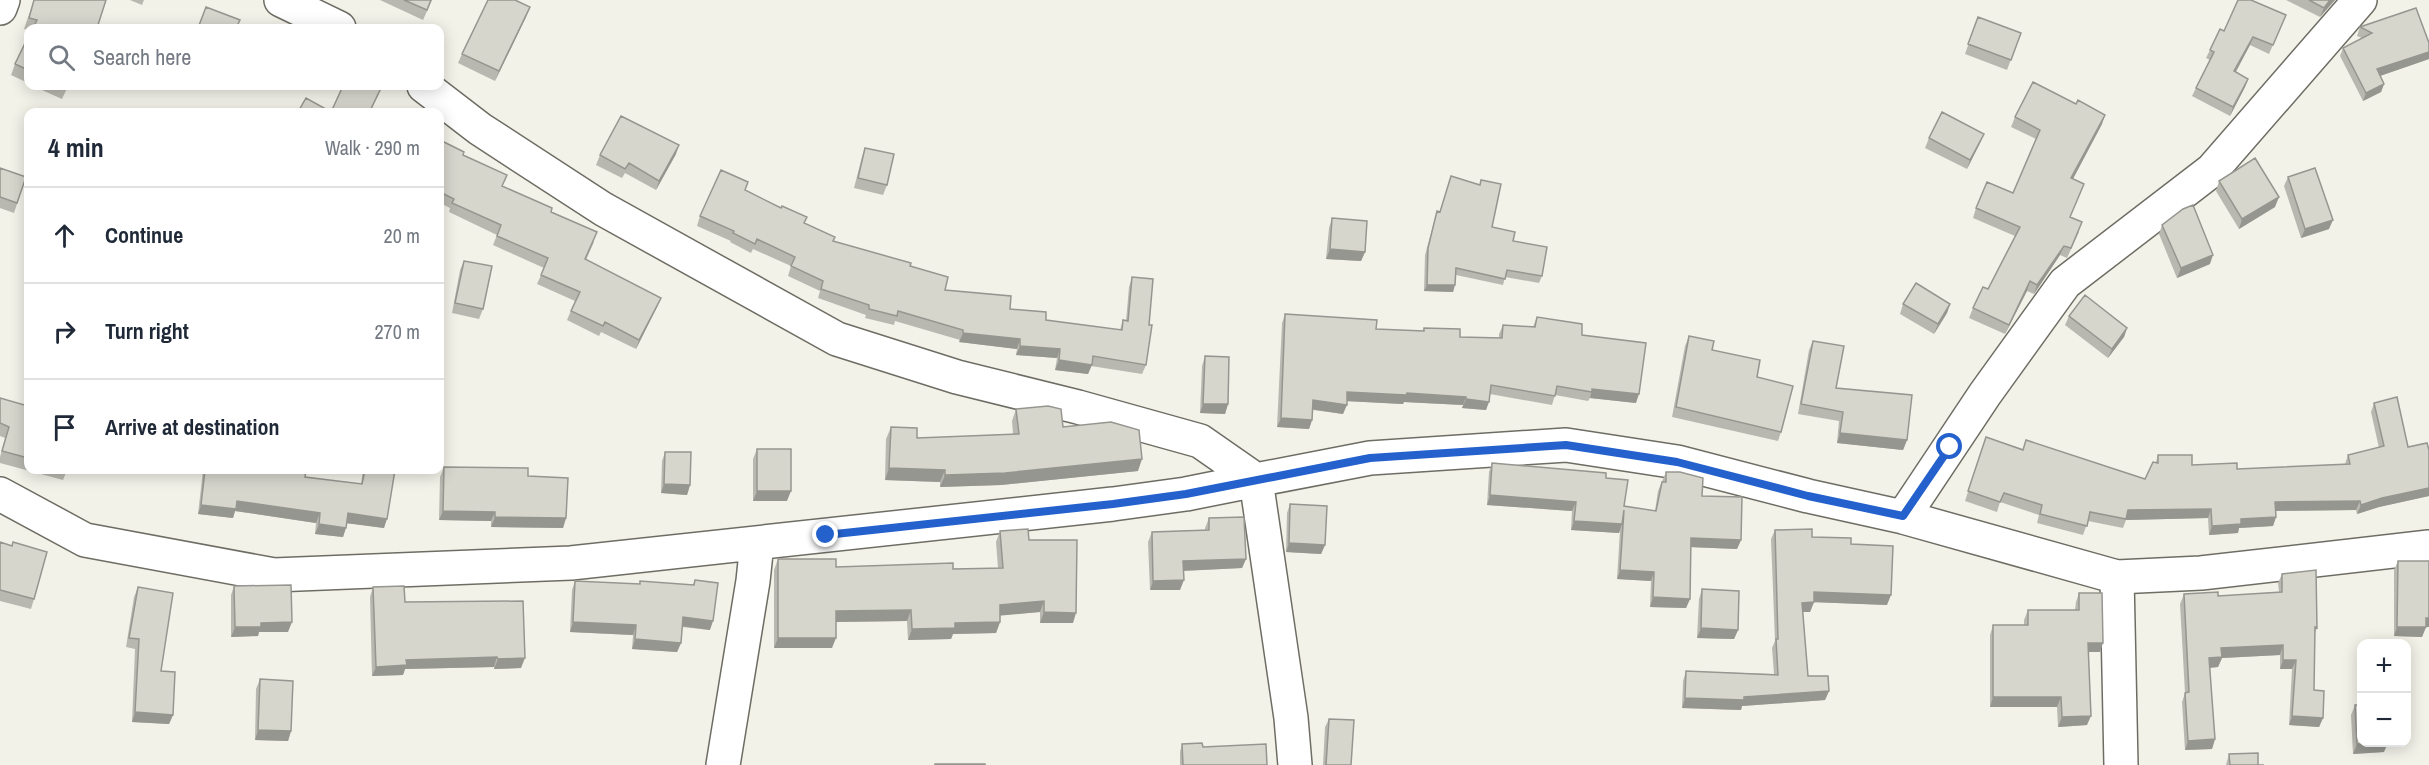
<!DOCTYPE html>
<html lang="en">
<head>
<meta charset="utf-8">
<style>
	:root { --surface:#fff; --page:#f2f2f3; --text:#1f2937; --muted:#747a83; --line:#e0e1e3 }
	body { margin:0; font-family:"Archivo Narrow",sans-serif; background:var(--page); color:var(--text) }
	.controls { position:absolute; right:18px; bottom:18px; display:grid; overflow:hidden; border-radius:12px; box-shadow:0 3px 15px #0003 }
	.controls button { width:54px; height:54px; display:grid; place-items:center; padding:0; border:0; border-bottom:2px solid var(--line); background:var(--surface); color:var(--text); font:30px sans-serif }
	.stop { position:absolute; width:18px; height:18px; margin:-14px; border:4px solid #2461cd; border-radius:50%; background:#fff }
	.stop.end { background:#2461cd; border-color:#fff; box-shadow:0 2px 6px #0008 }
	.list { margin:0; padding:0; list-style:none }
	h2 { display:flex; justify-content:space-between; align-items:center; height:78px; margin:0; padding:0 24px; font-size:26px }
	h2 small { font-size:20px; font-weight:400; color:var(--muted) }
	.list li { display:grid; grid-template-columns:39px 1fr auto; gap:18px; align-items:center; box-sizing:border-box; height:96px; padding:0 24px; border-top:2px solid var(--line) }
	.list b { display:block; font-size:22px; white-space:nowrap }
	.list em { font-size:20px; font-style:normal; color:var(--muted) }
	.icon { flex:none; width:33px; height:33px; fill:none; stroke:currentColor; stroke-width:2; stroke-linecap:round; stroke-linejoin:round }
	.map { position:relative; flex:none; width:2429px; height:765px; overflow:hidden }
	.search { position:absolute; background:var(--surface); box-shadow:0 3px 15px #0003; left:24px; top:24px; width:420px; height:66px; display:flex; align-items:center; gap:15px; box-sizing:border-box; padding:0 21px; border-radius:12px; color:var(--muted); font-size:22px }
	.panel { position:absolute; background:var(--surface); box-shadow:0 3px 15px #0003; left:24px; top:108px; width:420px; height:366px; border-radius:12px }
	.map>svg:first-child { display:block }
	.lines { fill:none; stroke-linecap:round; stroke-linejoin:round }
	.minor-casing { stroke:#6e6d64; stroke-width:36 }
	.minor { stroke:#fff; stroke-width:33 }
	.wall { fill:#b9b8b0 }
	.shaded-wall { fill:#969690 }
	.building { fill:#d7d6cd; stroke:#969690; stroke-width:1.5 }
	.route { stroke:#2461cd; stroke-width:8 }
</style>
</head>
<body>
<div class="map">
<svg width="2429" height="765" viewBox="0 0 2429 765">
	<rect width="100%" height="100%" fill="#f3f2e9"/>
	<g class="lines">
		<defs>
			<path id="minor" d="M 281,0 L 339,28
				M 0,8 L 3,0
				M 424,86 L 480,129 L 603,209 L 837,339 L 957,377 L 1078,407 L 1200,441 L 1256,480 L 1370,458 L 1566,445 L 1677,462 L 1808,496 L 1903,517 L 2117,577 L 2201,573 L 2429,547
				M 0,494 L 85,540 L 274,575 L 571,563 L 1113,504 L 1186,494 L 1256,480 L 1291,718 L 1295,765
				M 1903,517 L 1985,394 L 2065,283 L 2212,170 L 2360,0
				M 2117,577 L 2121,765
				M 723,765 L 753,581 L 757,543"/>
		</defs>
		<use href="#minor" class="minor-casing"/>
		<use href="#minor" class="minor"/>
	</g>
	<path class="wall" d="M 34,0 L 97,28 L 28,28 L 28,30 L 24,29 Z
		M 130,0 L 144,0 L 142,5 Z
		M 380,0 L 432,0 L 423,20 Z
		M 2286,0 L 2335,0 L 2320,17 Z
		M 2286,15 L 2269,54 L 2250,45 L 2236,72 L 2248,79 L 2245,87 L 2230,116 L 2192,96 L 2210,60 L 2206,58 L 2210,50 L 2224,31 Z
		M 526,17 L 495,81 L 458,63 L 462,54 Z
		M 1978,17 L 2021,33 L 2007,70 L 1965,54 Z
		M 2360,27 L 2429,59 L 2380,76 L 2384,84 L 2381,92 L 2363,101 L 2340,56 L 2343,48 L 2362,38 L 2357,36 Z
		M 28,37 L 28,83 L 11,75 L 15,64 Z
		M 33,86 L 68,86 L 62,99 Z
		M 2015,117 L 2102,124 L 2073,179 L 2080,193 L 2070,217 L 2079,232 L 2067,258 L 2060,255 L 2034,294 L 2027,291 L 2005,334 L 1969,318 L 1973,308 L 1988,289 L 2015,236 L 1973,218 L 1976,208 L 2013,193 L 2036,139 L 2011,127 Z
		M 1929,138 L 1980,143 L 1967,169 L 1925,148 Z
		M 440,140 L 463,155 L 503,186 L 551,212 L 594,242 L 586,260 L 661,298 L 657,307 L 636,349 L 601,332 L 599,336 L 567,320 L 575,301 L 537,284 L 544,268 L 493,245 L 497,235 L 449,212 L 450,208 L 440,203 Z
		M 865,148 L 887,185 L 883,195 L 854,188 L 862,157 Z
		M 676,154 L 656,190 L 625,173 L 622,178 L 596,165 L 600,155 Z
		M 0,168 L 26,177 L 14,213 L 0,208 Z
		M 2288,177 L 2329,229 L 2301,238 L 2284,186 Z
		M 2219,181 L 2275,207 L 2239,229 L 2216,191 Z
		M 748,182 L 745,190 L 833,241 L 910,266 L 945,290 L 1046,320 L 1120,330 L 1123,320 L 1126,321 L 1129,287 L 1132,277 L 1146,365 L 1142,374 L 1091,366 L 1088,374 L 1055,370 L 1057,358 L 1016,355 L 1017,349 L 959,342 L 960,340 L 895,321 L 894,325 L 865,318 L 866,315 L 818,298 L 820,291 L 788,276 L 791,266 L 753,249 L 751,253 L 730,242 L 731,241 L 697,226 L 700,216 Z
		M 1437,211 L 1492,227 L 1513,241 L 1542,276 L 1539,283 L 1505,277 L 1503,285 L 1456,275 L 1453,292 L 1424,291 L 1425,255 Z
		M 1332,218 L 1365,252 L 1361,261 L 1326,259 L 1329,228 Z
		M 2162,225 L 2210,264 L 2177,278 L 2159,234 Z
		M 464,261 L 483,309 L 479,319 L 452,313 L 460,270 Z
		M 1903,304 L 1950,304 L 1947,313 L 1934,334 L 1900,314 Z
		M 1285,314 L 1376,329 L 1422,331 L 1424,328 L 1460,337 L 1499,338 L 1499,334 L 1503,325 L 1533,327 L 1537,317 L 1582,335 L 1636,403 L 1590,398 L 1588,401 L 1555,395 L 1552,405 L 1490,394 L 1486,410 L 1462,408 L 1463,405 L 1404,402 L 1403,404 L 1347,401 L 1343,414 L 1313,410 L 1312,420 L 1309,429 L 1277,427 L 1282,323 Z
		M 2069,316 L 2127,328 L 2124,337 L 2108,358 L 2065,325 Z
		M 1689,336 L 1757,377 L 1781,432 L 1778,441 L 1672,417 L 1685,346 Z
		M 1813,341 L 1836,388 L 1907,440 L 1903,450 L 1837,443 L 1839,421 L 1798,414 L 1809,350 Z
		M 1205,356 L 1228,404 L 1225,414 L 1200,413 L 1202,366 Z
		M 0,398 L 28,406 L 28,470 L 67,470 L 63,480 L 0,463 L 0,457 L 5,438 L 0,436 Z
		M 2374,403 L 2408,447 L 2429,450 L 2429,496 L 2379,507 L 2357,514 L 2356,510 L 2276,511 L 2276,517 L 2273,526 L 2239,528 L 2238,533 L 2209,535 L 2208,518 L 2126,520 L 2123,528 L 2088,521 L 2083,535 L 2037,523 L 2039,515 L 2000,502 L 1997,512 L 1965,501 L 1986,437 L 2023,449 L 2145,479 L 2156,462 L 2158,455 L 2192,465 L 2237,469 L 2345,464 L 2348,455 L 2379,448 L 2371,412 Z
		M 1016,409 L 1063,427 L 1138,471 L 1001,485 L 940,487 L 940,482 L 885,480 L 886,439 L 891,427 L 917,438 L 1013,434 L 1012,421 Z
		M 757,449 L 787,501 L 753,501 L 753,459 Z
		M 665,452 L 690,485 L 687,495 L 661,493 L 662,461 Z
		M 1492,463 L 1606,478 L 1624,506 L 1655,511 L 1658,491 L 1666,472 L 1702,496 L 1741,540 L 1737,549 L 1691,547 L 1690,599 L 1686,608 L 1650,607 L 1651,581 L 1617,579 L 1620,530 L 1619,533 L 1571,530 L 1572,511 L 1487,505 L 1489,472 Z
		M 444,467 L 528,476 L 566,518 L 563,528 L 491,527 L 491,521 L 439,520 L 440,477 Z
		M 203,470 L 306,470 L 305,477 L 361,484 L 363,470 L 395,470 L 384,528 L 347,523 L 343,537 L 315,534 L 316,523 L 235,511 L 233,518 L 198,514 Z
		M 1290,504 L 1325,545 L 1321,554 L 1286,552 L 1287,513 Z
		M 1209,518 L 1246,559 L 1242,568 L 1183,571 L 1180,590 L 1150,590 L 1148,542 L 1152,532 L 1205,530 L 1205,528 Z
		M 1775,530 L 1851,544 L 1887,605 L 1814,602 L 1810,612 L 1803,612 L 1808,676 L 1829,691 L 1825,700 L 1742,706 L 1741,710 L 1682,708 L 1683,681 L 1686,671 L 1774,674 L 1772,648 L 1775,641 L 1771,539 Z
		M 1000,531 L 1029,540 L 1073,623 L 1040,623 L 1040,612 L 1000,615 L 1000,622 L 996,633 L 953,634 L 951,639 L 908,640 L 907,621 L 836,622 L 832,648 L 774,648 L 774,570 L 778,559 L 836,567 L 953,569 L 998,568 L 996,542 Z
		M 0,542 L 34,599 L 31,609 L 0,601 Z
		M 2398,561 L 2429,561 L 2429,627 L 2426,627 L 2422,637 L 2394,636 L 2394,570 Z
		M 2282,574 L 2317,628 L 2314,635 L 2314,690 L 2323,718 L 2319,727 L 2289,725 L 2292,669 L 2280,669 L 2280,655 L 2222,658 L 2218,667 L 2210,668 L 2215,739 L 2212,749 L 2185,750 L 2182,702 L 2185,693 L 2180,604 L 2184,594 L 2218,596 L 2279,592 L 2278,583 Z
		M 695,580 L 710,630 L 682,627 L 681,643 L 677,652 L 632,649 L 633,635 L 570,632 L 572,590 L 575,581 L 639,584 L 640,581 L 693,585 Z
		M 234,586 L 288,632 L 259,632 L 258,636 L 231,637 L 231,595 Z
		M 138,587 L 173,715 L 169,724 L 132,722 L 135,649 L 126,647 L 134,597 Z
		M 373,587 L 521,668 L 494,669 L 494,667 L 405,669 L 403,675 L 372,676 L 370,597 Z
		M 1702,589 L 1738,630 L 1734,639 L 1697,638 L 1699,599 Z
		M 2079,593 L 2100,652 L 2088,652 L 2087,725 L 2058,727 L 2057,707 L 1990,707 L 1990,635 L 1993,625 L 2024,625 L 2024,620 L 2028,610 L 2075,610 L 2076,602 Z
		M 260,679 L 291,731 L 288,741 L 255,740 L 256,689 Z
		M 2355,705 L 2384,752 L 2353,754 L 2351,715 Z
		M 1329,719 L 1351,765 L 1323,765 L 1325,727 Z
		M 1182,744 L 1203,747 L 1267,765 L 1180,765 L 1180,752 Z
		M 2229,754 L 2258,765 L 2264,765 L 2226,765 Z"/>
	<path class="shaded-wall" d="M 2330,0 L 2335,0 L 2320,17 L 2324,8 Z
		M 530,7 L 526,17 L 495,81 L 499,71 Z
		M 2253,37 L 2250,45 L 2231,80 L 2234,71 Z
		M 2429,52 L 2429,59 L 2374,78 L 2377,69 Z
		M 2248,79 L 2245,87 L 2230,116 L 2233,107 Z
		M 2384,84 L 2381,92 L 2363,101 L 2366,93 Z
		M 2105,115 L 2102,124 L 2068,188 L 2071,178 Z
		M 1984,134 L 1980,143 L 1967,169 L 1970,160 Z
		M 679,145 L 676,154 L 656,190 L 659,181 Z
		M 2279,197 L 2275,207 L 2239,229 L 2242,219 Z
		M 2333,220 L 2329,229 L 2301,238 L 2305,229 Z
		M 2064,246 L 2060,255 L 2034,294 L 2037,285 Z
		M 1330,249 L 1365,252 L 1361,261 L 1326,259 Z
		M 2213,255 L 2210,264 L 2177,278 L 2181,268 Z
		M 2030,281 L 2027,291 L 2005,334 L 2009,325 Z
		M 1427,285 L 1455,285 L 1453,292 L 1424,291 Z
		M 661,298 L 657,307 L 636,349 L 639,340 Z
		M 1950,304 L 1947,313 L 1934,334 L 1938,324 Z
		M 2127,328 L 2124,337 L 2108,358 L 2112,349 Z
		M 963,333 L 1020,339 L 1017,349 L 959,342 Z
		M 1020,346 L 1060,349 L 1057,358 L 1016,355 Z
		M 1059,360 L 1092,365 L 1088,374 L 1055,370 Z
		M 1592,389 L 1639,394 L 1636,403 L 1590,398 Z
		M 1347,392 L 1407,393 L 1466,397 L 1463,405 L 1404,402 L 1403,404 L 1344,401 Z
		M 1466,399 L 1489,402 L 1486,410 L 1462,408 Z
		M 1313,400 L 1347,405 L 1343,414 L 1310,409 Z
		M 1203,404 L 1228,404 L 1225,414 L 1200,413 Z
		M 1281,418 L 1312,420 L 1309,429 L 1277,427 Z
		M 1840,433 L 1907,440 L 1903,450 L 1837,443 Z
		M 1142,459 L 1138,471 L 1001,485 L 940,487 L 945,475 Z
		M 889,468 L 945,470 L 940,482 L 885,480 Z
		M 664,484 L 690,485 L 687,495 L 661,493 Z
		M 2429,488 L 2429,496 L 2379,507 L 2357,514 L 2361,505 L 2382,498 Z
		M 757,491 L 791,491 L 787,501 L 753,501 Z
		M 1490,495 L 1576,502 L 1572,511 L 1487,505 Z
		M 237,501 L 320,513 L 316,523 L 235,511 L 233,518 L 198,514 L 201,505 Z
		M 2360,501 L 2356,510 L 2272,511 L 2275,502 Z
		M 2211,509 L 2208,518 L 2126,520 L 2128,510 Z
		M 443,511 L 495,512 L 491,521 L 439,520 Z
		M 348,513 L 387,519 L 384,528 L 345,523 Z
		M 495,517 L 566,518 L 563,528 L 491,527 Z
		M 2276,517 L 2273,526 L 2239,528 L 2238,533 L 2209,535 L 2212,526 L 2241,519 Z
		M 1574,521 L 1622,524 L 1619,533 L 1571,530 Z
		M 319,524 L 346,528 L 343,537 L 315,534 Z
		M 1691,538 L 1741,540 L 1737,549 L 1688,547 Z
		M 1289,543 L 1325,545 L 1321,554 L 1286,552 Z
		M 1246,559 L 1242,568 L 1179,571 L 1183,561 Z
		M 1620,570 L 1654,572 L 1651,581 L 1617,579 Z
		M 1184,580 L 1180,590 L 1150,590 L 1153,581 Z
		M 1814,592 L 1891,595 L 1887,605 L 1810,602 Z
		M 1653,597 L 1690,599 L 1686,608 L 1650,607 Z
		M 1044,601 L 1040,612 L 996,616 L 1000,605 Z
		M 1814,602 L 1810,612 L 1799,612 L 1802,603 Z
		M 911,610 L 907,621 L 832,622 L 836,611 Z
		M 1044,612 L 1076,613 L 1073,623 L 1040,623 Z
		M 683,617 L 713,621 L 710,630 L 680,626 Z
		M 2426,618 L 2429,618 L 2429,627 L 2422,627 Z
		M 292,622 L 288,632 L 259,632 L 258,636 L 231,637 L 235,627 L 261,623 Z
		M 573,622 L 636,625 L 633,635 L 570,632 Z
		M 1000,622 L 996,633 L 953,634 L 951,639 L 908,640 L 912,629 L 955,623 Z
		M 2397,627 L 2426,627 L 2422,637 L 2394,636 Z
		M 1701,628 L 1738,630 L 1734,639 L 1697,638 Z
		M 778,638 L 836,638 L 832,648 L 774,648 Z
		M 635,639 L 681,643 L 677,652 L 632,649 Z
		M 2088,643 L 2103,643 L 2100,652 L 2085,652 Z
		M 2283,645 L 2280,655 L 2222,658 L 2218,667 L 2206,668 L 2209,658 L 2221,648 Z
		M 497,657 L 494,667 L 405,669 L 403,675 L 372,676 L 376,667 L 406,660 Z
		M 525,658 L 521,668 L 494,669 L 498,659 Z
		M 2283,660 L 2296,660 L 2292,669 L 2280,669 Z
		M 1829,691 L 1825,700 L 1742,706 L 1741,710 L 1682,708 L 1685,698 L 1744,697 Z
		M 1993,697 L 2061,697 L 2057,707 L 1990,707 Z
		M 135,712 L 173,715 L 169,724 L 132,722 Z
		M 2091,716 L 2087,725 L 2058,727 L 2062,717 Z
		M 2292,716 L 2323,718 L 2319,727 L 2289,725 Z
		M 258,730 L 291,731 L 288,741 L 255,740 Z
		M 2215,739 L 2212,749 L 2185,750 L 2188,741 Z
		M 2388,743 L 2384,752 L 2353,754 L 2357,744 Z"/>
	<path class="building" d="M 34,0 L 106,0 L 97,28 L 33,28 L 37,20 L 29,18 Z
		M 404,0 L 431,0 L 427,10 Z
		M 488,0 L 515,0 L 530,7 L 499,71 L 462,54 Z
		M 2238,0 L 2251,0 L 2286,15 L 2273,45 L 2253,37 L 2234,71 L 2248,79 L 2233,107 L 2196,88 L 2214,52 L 2210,50 L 2220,29 L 2224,31 Z
		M 2309,0 L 2330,0 L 2324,8 Z
		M 206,7 L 240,20 L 236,28 L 198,28 Z
		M 2416,8 L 2429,43 L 2429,52 L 2377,69 L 2384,84 L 2366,93 L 2343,48 L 2372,33 L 2360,27 Z
		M 1978,17 L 2021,33 L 2011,60 L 1968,44 Z
		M 28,37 L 28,70 L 15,64 Z
		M 2033,82 L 2076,104 L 2078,100 L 2105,115 L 2071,178 L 2084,184 L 2070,217 L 2082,222 L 2071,248 L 2064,246 L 2037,285 L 2030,281 L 2009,325 L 1973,308 L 1983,287 L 1988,289 L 2020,227 L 1976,208 L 1987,182 L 2013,193 L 2040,130 L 2015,117 Z
		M 343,86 L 382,86 L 370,111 L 372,112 L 298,112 L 306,98 L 331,112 Z
		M 1942,112 L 1984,134 L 1970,160 L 1929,138 Z
		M 621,116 L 679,145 L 659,181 L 629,163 L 625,169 L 600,155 Z
		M 440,140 L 464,152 L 463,155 L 507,175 L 502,186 L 552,208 L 551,212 L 597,232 L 585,259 L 661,298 L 639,340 L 605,322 L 603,326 L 571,311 L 580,292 L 541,275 L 548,258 L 497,236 L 501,225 L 452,203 L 454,199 L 440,192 Z
		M 865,148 L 894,154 L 887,185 L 858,178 Z
		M 2255,158 L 2279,197 L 2242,219 L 2219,181 Z
		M 0,168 L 26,177 L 17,203 L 0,197 Z
		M 2315,168 L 2333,220 L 2305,229 L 2288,177 Z
		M 721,170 L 748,182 L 745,190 L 781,208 L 782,206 L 807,217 L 804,223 L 835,237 L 833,241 L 911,263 L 910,266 L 948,277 L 945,290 L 1011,296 L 1010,309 L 1046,312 L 1046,320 L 1122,330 L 1123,320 L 1128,321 L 1132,277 L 1153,279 L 1149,325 L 1152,325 L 1146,365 L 1093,356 L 1092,365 L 1059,360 L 1060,349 L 1020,346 L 1020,339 L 963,333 L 963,330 L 898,311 L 897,316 L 869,309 L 869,305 L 821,289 L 823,281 L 791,266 L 795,257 L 757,239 L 755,244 L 733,233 L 734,231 L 700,216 Z
		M 1451,176 L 1480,185 L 1481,180 L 1501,184 L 1492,227 L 1515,232 L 1513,241 L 1547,247 L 1542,276 L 1507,270 L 1505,279 L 1456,268 L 1455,285 L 1427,285 L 1428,248 L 1437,211 L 1440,212 Z
		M 2193,205 L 2213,255 L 2181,268 L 2162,225 L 2183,209 Z
		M 1332,218 L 1367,221 L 1365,252 L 1330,249 Z
		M 464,261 L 492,266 L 483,309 L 455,303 Z
		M 1916,283 L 1950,304 L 1938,324 L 1903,304 Z
		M 2085,295 L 2127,328 L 2112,349 L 2069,316 Z
		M 1285,314 L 1377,320 L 1376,329 L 1424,331 L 1424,328 L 1460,329 L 1460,337 L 1502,338 L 1503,325 L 1535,327 L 1537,317 L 1582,324 L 1582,335 L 1646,343 L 1639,394 L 1592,389 L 1592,392 L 1557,386 L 1555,396 L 1491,385 L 1489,402 L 1466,399 L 1466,397 L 1407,393 L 1406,395 L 1347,392 L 1347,405 L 1313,400 L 1312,420 L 1281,418 Z
		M 1689,336 L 1714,341 L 1712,350 L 1760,360 L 1757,377 L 1793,386 L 1781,432 L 1676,407 Z
		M 1813,341 L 1844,346 L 1836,388 L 1912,395 L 1907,440 L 1840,433 L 1843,412 L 1801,404 Z
		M 1205,356 L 1229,357 L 1228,404 L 1203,404 Z
		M 2397,397 L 2408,447 L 2427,443 L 2429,450 L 2429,488 L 2382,498 L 2361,505 L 2360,501 L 2275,502 L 2276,517 L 2241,519 L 2241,524 L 2212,526 L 2211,509 L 2128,510 L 2126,519 L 2090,512 L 2087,526 L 2040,514 L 2042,505 L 2004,493 L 2000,502 L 1968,491 L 1986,437 L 2023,450 L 2026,440 L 2145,479 L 2153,462 L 2158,463 L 2158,455 L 2192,455 L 2192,465 L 2237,463 L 2237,469 L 2350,464 L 2348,455 L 2384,446 L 2374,403 Z
		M 0,398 L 28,406 L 28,458 L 2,451 L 9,427 L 0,423 Z
		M 1048,406 L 1061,409 L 1063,427 L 1111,422 L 1139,430 L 1142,459 L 1005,473 L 945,475 L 945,470 L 889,468 L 891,427 L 917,428 L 917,438 L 1019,434 L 1016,409 Z
		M 757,449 L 791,449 L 791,491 L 757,491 Z
		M 665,452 L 691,452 L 690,485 L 664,484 Z
		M 1492,463 L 1606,473 L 1606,478 L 1628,480 L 1624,506 L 1656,511 L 1662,482 L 1666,482 L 1666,472 L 1680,472 L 1703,478 L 1702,496 L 1742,497 L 1741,540 L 1691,538 L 1690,599 L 1653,597 L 1654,572 L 1620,570 L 1624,510 L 1622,524 L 1574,521 L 1576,502 L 1490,495 Z
		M 444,467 L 528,468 L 528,476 L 568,478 L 566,518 L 495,517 L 495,512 L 443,511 Z
		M 205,470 L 306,470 L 305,477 L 362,484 L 365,470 L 395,470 L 387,519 L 348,513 L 346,528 L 319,524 L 320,513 L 237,501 L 236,509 L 201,505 Z
		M 1290,504 L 1327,506 L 1325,545 L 1289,543 Z
		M 1244,517 L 1246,559 L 1183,561 L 1184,580 L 1153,581 L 1152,532 L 1209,530 L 1209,518 Z
		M 1028,529 L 1029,540 L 1077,540 L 1076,613 L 1044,612 L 1044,601 L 1000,605 L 1000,622 L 955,623 L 955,628 L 912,629 L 911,610 L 836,611 L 836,638 L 778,638 L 778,559 L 836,559 L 836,567 L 953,563 L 953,569 L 1003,568 L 1000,531 Z
		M 1812,529 L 1812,537 L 1851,538 L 1851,544 L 1893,546 L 1891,595 L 1814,592 L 1814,602 L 1802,603 L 1808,676 L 1828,676 L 1829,691 L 1744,697 L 1744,700 L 1685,698 L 1686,671 L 1778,675 L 1776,639 L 1778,639 L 1775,530 Z
		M 0,542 L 12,546 L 13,542 L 47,552 L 34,599 L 0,590 Z
		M 2398,561 L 2429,561 L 2429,618 L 2426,618 L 2426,627 L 2397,627 Z
		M 2316,570 L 2317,628 L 2315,627 L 2314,690 L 2324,691 L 2323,718 L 2292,716 L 2296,660 L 2283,660 L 2283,645 L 2221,648 L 2222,657 L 2209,658 L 2215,739 L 2188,741 L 2185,693 L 2189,692 L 2184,594 L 2218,592 L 2218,596 L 2282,592 L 2282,574 Z
		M 695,580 L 718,583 L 713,621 L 683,617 L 681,643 L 635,639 L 636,625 L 573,622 L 575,581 L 640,584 L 640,581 L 694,585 Z
		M 291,585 L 292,622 L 261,623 L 261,627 L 235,627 L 234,586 Z
		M 404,586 L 405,602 L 523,601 L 525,658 L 498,659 L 497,657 L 406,660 L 407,665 L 376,667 L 373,587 Z
		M 138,587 L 173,593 L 161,671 L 175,672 L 173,715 L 135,712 L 139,639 L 129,638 Z
		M 1702,589 L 1739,591 L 1738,630 L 1701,628 Z
		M 2079,593 L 2102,593 L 2103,643 L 2088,643 L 2091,716 L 2062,717 L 2061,697 L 1993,697 L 1993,625 L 2028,625 L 2028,610 L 2079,610 Z
		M 260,679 L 293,681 L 291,731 L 258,730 Z
		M 2355,705 L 2361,705 L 2361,742 L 2388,743 L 2357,744 Z
		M 1329,719 L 1354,720 L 1351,765 L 1326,765 Z
		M 1202,743 L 1203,747 L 1266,744 L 1267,765 L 1183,765 L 1182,744 Z
		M 2258,753 L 2258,765 L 2264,765 L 2230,765 L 2229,754 Z
		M 935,764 L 985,764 L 985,765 L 935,765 Z"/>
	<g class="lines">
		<path class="route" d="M 826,535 L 1113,504 L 1186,494 L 1370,458 L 1566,445 L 1677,462 L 1808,496 L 1903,516 L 1950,447"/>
	</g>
</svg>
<div class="controls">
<button>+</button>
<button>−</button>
</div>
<div class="stop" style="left:1950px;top:447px"></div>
<div class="stop end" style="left:826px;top:535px"></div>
<div class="search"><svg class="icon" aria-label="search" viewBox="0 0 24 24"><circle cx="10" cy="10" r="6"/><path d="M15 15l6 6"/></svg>Search here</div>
<section class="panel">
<h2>4 min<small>Walk · 290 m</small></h2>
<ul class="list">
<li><svg class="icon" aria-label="ahead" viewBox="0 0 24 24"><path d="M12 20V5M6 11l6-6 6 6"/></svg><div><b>Continue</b></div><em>20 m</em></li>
<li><svg class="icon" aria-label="right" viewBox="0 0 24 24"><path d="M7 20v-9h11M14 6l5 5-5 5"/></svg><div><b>Turn right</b></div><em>270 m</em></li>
<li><svg class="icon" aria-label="arrive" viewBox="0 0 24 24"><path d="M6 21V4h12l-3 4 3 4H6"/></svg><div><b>Arrive at destination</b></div></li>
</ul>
</section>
</div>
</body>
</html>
